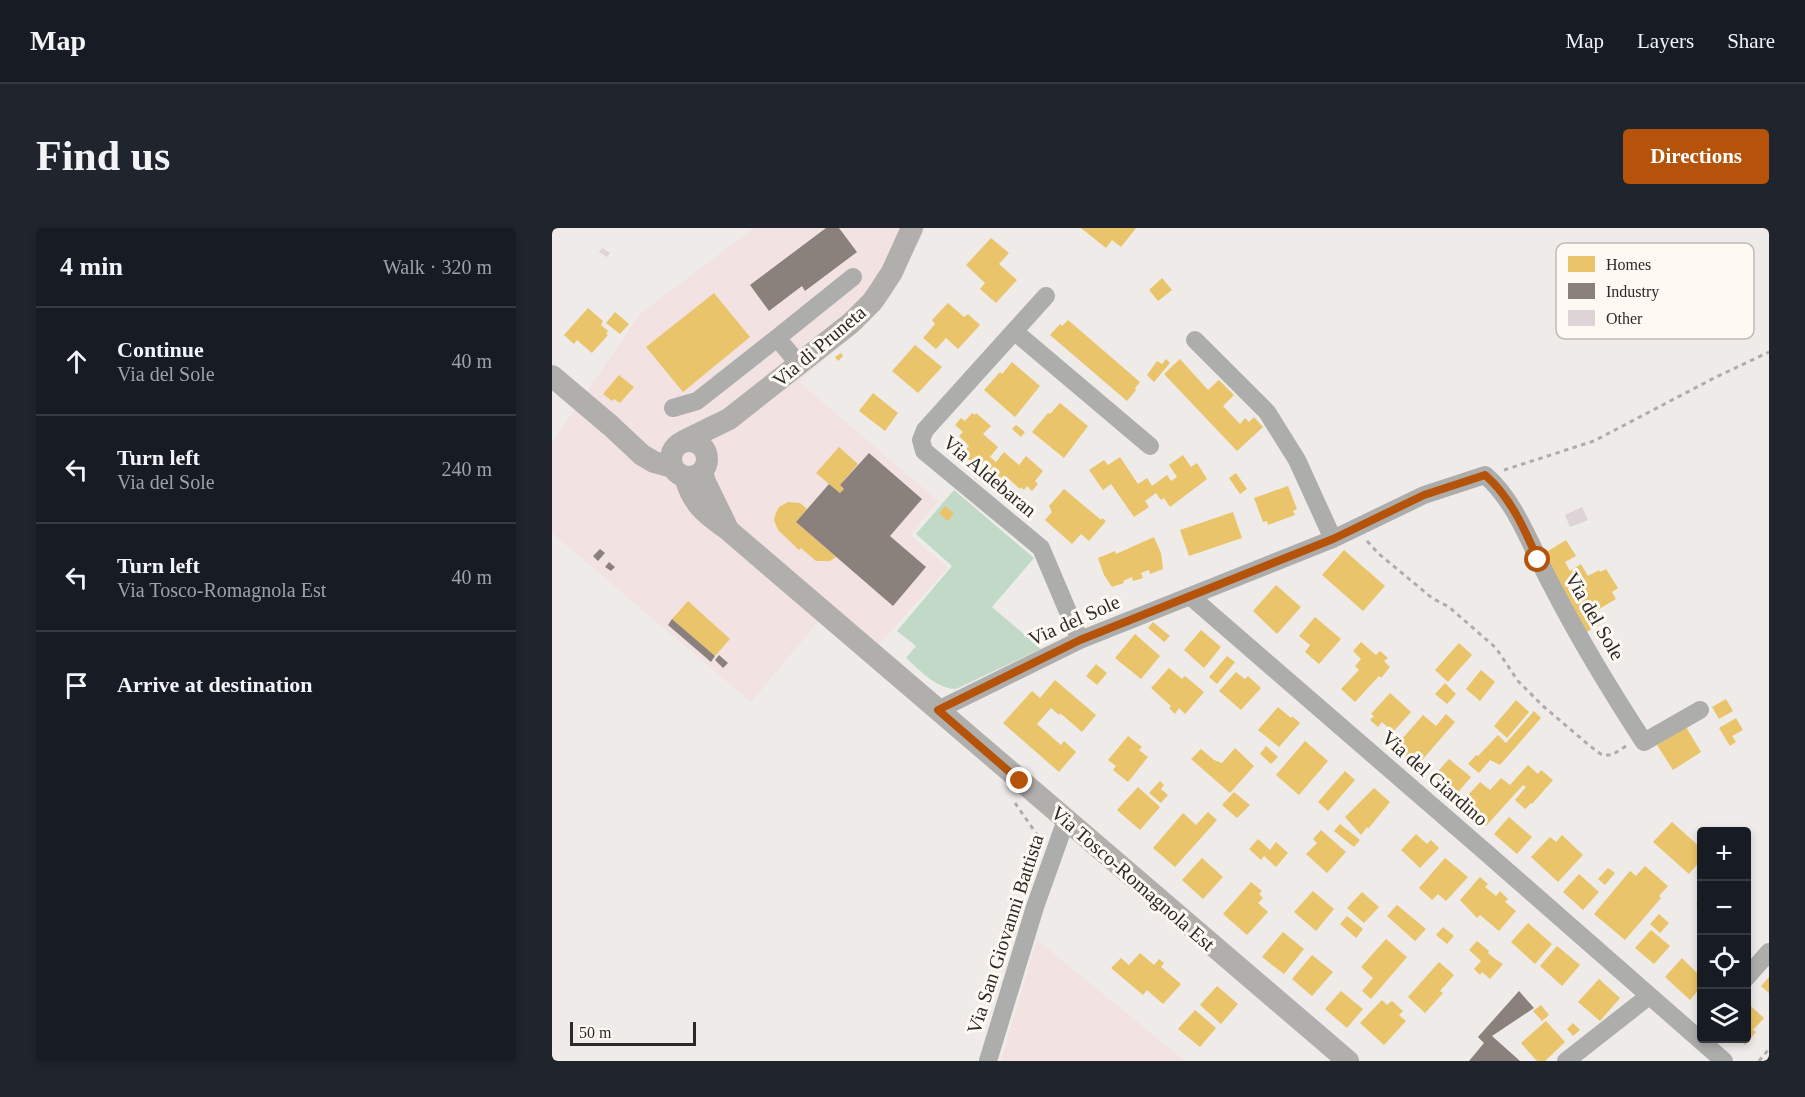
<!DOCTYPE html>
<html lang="en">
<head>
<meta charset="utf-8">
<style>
	:root { --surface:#171b24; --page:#20242c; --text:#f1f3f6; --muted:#9ea1a6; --line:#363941; --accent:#b45309 }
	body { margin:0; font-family:Georgia,serif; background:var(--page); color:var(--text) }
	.controls { position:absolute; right:18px; bottom:18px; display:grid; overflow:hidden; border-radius:6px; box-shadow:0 3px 9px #0003 }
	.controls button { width:54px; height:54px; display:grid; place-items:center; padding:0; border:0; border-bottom:2px solid var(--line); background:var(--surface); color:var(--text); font:30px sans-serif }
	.scale { position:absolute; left:18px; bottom:15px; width:126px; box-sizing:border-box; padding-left:6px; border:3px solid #2c2a27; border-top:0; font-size:16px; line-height:21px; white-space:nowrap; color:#2c2a27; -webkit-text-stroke:4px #fef9f3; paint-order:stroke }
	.stop { position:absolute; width:18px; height:18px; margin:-14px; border:4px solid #b45309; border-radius:50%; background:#fff }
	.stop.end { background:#b45309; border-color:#fff; box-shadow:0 2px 6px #0008 }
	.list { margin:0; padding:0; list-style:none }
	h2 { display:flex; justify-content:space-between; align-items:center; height:78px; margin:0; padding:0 24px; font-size:26px }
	h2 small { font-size:20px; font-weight:400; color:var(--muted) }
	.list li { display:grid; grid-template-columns:39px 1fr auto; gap:18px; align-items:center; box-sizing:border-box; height:108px; padding:0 24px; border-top:2px solid var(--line) }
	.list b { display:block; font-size:22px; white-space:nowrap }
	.list p { margin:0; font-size:20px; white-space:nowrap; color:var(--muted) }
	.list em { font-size:20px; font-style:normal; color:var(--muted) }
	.icon { flex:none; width:33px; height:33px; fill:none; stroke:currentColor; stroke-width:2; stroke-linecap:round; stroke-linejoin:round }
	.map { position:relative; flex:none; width:1217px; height:833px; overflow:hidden; border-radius:6px }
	header { display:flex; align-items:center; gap:36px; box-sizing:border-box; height:84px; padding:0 30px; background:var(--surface); border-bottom:2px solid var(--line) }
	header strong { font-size:28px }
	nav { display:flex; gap:33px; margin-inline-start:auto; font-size:21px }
	.intro { display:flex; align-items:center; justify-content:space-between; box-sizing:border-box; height:144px; padding:0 36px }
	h1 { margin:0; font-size:42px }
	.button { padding:15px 27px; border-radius:6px; background:var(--accent); color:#fff; font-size:21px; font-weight:700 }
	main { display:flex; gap:36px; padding:0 36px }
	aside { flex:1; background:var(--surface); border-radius:6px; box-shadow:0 3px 9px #0003 }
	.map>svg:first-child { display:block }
	.industrial { fill:#f2e2e2 }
	.green { fill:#c1dac7 }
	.homes { fill:#e9c46a }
	.industry { fill:#8a817c }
	.building { fill:#ded3d7 }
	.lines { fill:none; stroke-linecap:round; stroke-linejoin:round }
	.path { stroke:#aeadab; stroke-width:3; stroke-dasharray:4.5 4.5; stroke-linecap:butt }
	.minor { stroke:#adadac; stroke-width:18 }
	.major { stroke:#b1afac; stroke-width:22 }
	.route { stroke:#b45309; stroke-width:8 }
	.labels { text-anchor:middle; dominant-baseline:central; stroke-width:6; stroke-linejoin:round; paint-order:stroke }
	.street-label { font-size:20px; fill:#2c2a27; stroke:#fef9f3 }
	.key { fill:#fef9f3; stroke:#bfbbb6; stroke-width:1.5 }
	.key-label { font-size:16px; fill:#2c2a27 }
</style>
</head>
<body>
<header>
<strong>Map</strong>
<nav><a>Map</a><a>Layers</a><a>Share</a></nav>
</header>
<div class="intro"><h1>Find us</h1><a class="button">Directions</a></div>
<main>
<aside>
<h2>4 min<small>Walk · 320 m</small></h2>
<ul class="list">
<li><svg class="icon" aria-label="ahead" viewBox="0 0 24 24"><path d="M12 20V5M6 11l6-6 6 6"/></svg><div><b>Continue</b><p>Via del Sole</p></div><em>40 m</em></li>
<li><svg class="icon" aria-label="left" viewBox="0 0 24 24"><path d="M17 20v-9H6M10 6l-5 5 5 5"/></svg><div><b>Turn left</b><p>Via del Sole</p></div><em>240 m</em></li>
<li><svg class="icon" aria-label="left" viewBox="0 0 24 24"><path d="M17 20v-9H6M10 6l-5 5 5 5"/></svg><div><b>Turn left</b><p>Via Tosco-Romagnola Est</p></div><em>40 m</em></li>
<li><svg class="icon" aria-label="arrive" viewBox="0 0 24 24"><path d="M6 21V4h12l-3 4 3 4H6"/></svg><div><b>Arrive at destination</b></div></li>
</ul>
</aside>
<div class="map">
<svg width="1217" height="833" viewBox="0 0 1217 833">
	<rect width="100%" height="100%" fill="#eeebe8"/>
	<path class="industrial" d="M 202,0 L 374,0 L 334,76 L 247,154 L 386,273 L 358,307 L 396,340 L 313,431 L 268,391 L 199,474 L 0,305 L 0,215 L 88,86 Z
		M 485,712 L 633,833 L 449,833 Z"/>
	<path class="green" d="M 402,262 L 482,330 L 440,379 L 489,421 L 404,461 C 383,460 369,443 354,430 L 364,418 L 345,403 L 400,338 L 364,306 Z"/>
	<path class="homes" d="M 529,0 L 584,0 L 569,19 L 560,12 L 554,20 Z
		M 439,10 L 457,25 L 447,36 L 465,52 L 444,75 L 428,61 L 433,55 L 414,37 Z
		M 610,50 L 620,62 L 606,73 L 597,62 Z
		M 162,65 L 198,109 L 131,164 L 94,119 Z
		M 396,75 L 412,89 L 416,86 L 428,97 L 406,121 L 394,110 L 384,121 L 371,110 L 383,96 L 380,92 Z
		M 36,80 L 51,93 L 49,97 L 56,103 L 54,106 L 56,107 L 40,125 L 25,112 L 22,116 L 12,107 Z
		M 63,84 L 77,96 L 68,106 L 54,95 Z
		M 516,92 L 588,154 L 583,160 L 584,162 L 575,173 L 498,107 L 508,96 L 510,98 Z
		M 363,117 L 390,139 L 366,165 L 340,143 Z
		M 289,125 L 291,128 L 286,133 L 283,129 Z
		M 614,131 L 618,135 L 602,154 L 595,147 L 605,133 L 610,136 Z
		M 628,131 L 656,162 L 667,152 L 682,167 L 671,178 L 688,196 L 693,190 L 697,194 L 702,189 L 711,199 L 685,223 L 612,146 Z
		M 460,134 L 488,158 L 463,189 L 432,162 L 448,144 L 450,146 Z
		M 67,147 L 82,159 L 68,175 L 62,171 L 60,173 L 51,166 Z
		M 321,165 L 346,185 L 333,203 L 307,183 Z
		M 508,175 L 536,198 L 512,230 L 480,204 L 496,185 L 498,186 Z
		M 420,185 L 423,187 L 424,185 L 439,198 L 431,206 L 446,219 L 438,229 L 444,234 L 452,224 L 467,237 L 474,228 L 491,243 L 483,253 L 486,256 L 480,263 L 475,258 L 472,262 L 469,259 L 468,261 L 458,252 L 450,261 L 438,250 L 439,249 L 436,246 L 439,243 L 430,235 L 428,233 L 424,238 L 410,226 L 417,218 L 407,208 L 411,204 L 403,197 L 409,190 L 413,193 Z
		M 464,197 L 473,204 L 469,209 L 460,201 Z
		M 287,219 L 306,236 L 288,257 L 292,261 L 288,265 L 264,245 Z
		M 631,227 L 639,239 L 645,235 L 655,251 L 618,279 L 612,270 L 609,272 L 604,265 L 593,273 L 597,279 L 582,289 L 559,256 L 551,262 L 537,242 L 552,232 L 556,237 L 568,229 L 586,256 L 595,250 L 600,258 L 615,247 L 619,253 L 625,249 L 617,237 Z
		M 684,245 L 695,261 L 688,266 L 677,250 Z
		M 736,258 L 745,281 L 741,283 L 743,287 L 716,297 L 715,293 L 711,294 L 702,270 Z
		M 512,261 L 549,292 L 550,290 L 554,293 L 537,313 L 529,306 L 520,316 L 493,292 L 500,284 L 497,278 Z
		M 236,274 L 248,275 L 255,281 L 244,294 L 284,329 L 278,333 L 264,333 L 249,320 L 247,322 L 226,302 L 222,292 L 224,285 L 227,279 Z
		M 393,278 L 402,285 L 396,293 L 387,285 Z
		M 681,284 L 690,310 L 637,328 L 628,302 Z
		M 602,309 L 609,325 L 611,341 L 598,346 L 597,342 L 589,345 L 591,350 L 581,353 L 580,349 L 571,353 L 572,355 L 560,359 L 552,347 L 546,330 L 563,323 L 564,326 Z
		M 1014,312 L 1024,328 L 1013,334 L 1018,343 L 1029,336 L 1036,348 L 1047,342 L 1048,344 L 1054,341 L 1066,360 L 1060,364 L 1064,371 L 1042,384 L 1048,396 L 1033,405 L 988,328 Z
		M 792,322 L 833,358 L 811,383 L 770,347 Z
		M 724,357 L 749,379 L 725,406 L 701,383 Z
		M 136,373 L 178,411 L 163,428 L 120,391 Z
		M 763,389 L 789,411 L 767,436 L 753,424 L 758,417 L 747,408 Z
		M 601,394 L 618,408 L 612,414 L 596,400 Z
		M 649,402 L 669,419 L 652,440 L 632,422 Z
		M 583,406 L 608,428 L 589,451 L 563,430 Z
		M 809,414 L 824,427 L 828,423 L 836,430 L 832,433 L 838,439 L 829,450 L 827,448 L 803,474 L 789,461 L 807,442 L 803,438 L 809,431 L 801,423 Z
		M 907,415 L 920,427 L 896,454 L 883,442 Z
		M 675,428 L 683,434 L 665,456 L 657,449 Z
		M 544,436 L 555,445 L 545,457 L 534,448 Z
		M 617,440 L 630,451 L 633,448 L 652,464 L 633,486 L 627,480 L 623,486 L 617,480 L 619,478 L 599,460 Z
		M 929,442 L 943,454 L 928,473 L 914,461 Z
		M 684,444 L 693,451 L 696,448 L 709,460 L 689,482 L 667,463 Z
		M 503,452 L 544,487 L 530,504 L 508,485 L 507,487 L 499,480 L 485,496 L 509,517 L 512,513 L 524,524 L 507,544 L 451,495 L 480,463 L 488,470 Z
		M 893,455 L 904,466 L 895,476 L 883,466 Z
		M 838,465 L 859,484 L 841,504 L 830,494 L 826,499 L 818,492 L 822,488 L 819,486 Z
		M 1174,471 L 1181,483 L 1167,491 L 1160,479 Z
		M 964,472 L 977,484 L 955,510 L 942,498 Z
		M 726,479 L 739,490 L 740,488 L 748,495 L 727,519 L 706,502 Z
		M 982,483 L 989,490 L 948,537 L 938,532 L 927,545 L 916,536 L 924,527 L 926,528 L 946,507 L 954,515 Z
		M 894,486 L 903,494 L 865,538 L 843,519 L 871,487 L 884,498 Z
		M 1184,490 L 1191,502 L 1180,508 L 1184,514 L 1178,518 L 1167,500 Z
		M 1134,499 L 1149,524 L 1121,542 L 1105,517 Z
		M 576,508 L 590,519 L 587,522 L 596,529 L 576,554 L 561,542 L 564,538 L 556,532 Z
		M 753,513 L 776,533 L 747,567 L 724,547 Z
		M 714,518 L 726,529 L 719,536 L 708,526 Z
		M 683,520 L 702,538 L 678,565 L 639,531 L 649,521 L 662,532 L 670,535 Z
		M 897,531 L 919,549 L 901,570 L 879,551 Z
		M 976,537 L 986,546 L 989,542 L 1001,552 L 980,576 L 979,575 L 973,581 L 963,572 L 974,559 L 971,557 L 934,598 L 909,575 L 928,554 L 938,562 L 949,550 L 958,557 Z
		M 793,543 L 803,552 L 776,583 L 766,574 Z
		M 608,553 L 612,557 L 609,561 L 616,567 L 609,575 L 597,565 Z
		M 586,559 L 608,579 L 588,602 L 565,582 Z
		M 822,560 L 838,574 L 816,601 L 815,599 L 809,607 L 793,589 Z
		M 682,564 L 698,577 L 685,590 L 670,577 Z
		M 656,584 L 665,592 L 623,639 L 601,620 L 631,585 L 644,597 Z
		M 957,589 L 980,609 L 965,626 L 942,606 Z
		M 1120,594 L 1149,620 L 1149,632 L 1137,646 L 1101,614 Z
		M 788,596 L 808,612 L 802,619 L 782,603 Z
		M 769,602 L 794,624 L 775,645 L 754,626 L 765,615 L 761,611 Z
		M 864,606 L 875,616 L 879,612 L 887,620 L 868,640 L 849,622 Z
		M 1010,607 L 1031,627 L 1006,654 L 979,629 L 998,609 L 1004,614 Z
		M 706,611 L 718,622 L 724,614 L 736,625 L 724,639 L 712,628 L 709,632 L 697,621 Z
		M 650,630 L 671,649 L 651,671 L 630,652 Z
		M 893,630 L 916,649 L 894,673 L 886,666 L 880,672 L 867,660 Z
		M 1093,638 L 1116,658 L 1107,668 L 1109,670 L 1073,712 L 1042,686 L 1078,643 L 1084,648 Z
		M 1056,640 L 1063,645 L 1053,657 L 1046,651 Z
		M 1027,646 L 1047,664 L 1031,682 L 1011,664 Z
		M 928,649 L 936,656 L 933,659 L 944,668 L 948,663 L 956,671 L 953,674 L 964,683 L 947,703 L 928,687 L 925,690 L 908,672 Z
		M 699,654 L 710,663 L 707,666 L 711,670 L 706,675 L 716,684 L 695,707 L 671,686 Z
		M 761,663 L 782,681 L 764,703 L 742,684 Z
		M 810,664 L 827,679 L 812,695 L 795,680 Z
		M 1149,670 L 1149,681 L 1144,676 Z
		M 845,677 L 874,701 L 863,713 L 835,688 Z
		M 1107,686 L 1117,695 L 1108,705 L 1098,696 Z
		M 795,688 L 811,701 L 804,710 L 788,696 Z
		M 976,695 L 1000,716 L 983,736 L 959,714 Z
		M 891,699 L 902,708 L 895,716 L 884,707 Z
		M 1099,702 L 1118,718 L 1102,736 L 1083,720 Z
		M 731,704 L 752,721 L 732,746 L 710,729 Z
		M 834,711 L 855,729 L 819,771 L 810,763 L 821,750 L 809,739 Z
		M 925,713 L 937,723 L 936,725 L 942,730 L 951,736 L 938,751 L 930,744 L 928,747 L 922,741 L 929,733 L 917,722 Z
		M 1005,718 L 1028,737 L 1010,758 L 988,738 Z
		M 588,725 L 602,737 L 607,731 L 612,735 L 609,739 L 629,756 L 611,776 L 595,762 L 591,767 L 559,740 L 569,730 L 577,737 Z
		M 760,727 L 781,744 L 760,768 L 740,751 Z
		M 1130,730 L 1149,749 L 1149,759 L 1138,772 L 1113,749 Z
		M 887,734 L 902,747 L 888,763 L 891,765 L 873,785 L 856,769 Z
		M 1217,749 L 1217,765 L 1209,758 Z
		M 1047,751 L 1068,770 L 1048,793 L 1026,774 Z
		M 665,758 L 686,776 L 669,796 L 648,777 Z
		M 789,763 L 811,781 L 795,800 L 773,781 Z
		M 830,772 L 835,777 L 840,773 L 851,783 L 847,787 L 854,793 L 832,817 L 808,795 Z
		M 1194,774 L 1212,790 L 1201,802 L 1204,804 L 1193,817 L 1186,810 L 1194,810 Z
		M 989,777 L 997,787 L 990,793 L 981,783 Z
		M 643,782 L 664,800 L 648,819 L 626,801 Z
		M 994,793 L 1013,814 L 993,833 L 985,833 L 969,815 Z
		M 1021,795 L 1028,802 L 1021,808 L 1015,801 Z"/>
	<path class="industry" d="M 274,0 L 287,0 L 305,24 L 253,63 L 250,58 L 217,83 L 198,57 Z
		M 317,225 L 370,271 L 338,308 L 374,339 L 341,378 L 244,294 L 277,256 L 288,265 L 292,261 L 288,257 Z
		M 48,321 L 53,325 L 46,333 L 41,328 Z
		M 57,334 L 63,339 L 59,343 L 53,339 Z
		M 120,391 L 163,428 L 159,434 L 116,397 Z
		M 167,427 L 176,435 L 171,440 L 163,432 Z
		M 967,763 L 982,780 L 940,808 L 968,833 L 917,833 L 932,815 L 926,809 Z"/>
	<path class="building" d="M 50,20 L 58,25 L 55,29 L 47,24 Z
		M 1030,279 L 1036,292 L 1018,299 L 1013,287 Z"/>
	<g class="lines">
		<path class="path" d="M 952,242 L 1042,213 L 1162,150 L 1217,124
			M 815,313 L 827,326 L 880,370 L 897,379 L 944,420 L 966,453 L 991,478 L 1038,518 L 1050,527 L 1060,527 L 1074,518
			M 463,575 L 486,608 L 486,618
			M 1207,833 L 1217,821"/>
		<path class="minor" d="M 494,68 L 373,202 L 369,212 L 372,223 L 489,320 L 528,412
			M 462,103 L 598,218
			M 643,112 L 715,184 L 745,232 L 781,311
			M 247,136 L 225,110 L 301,49
			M 121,180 L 145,173 L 225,110
			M 638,368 L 930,621 L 1172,833
			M 386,482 L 528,412 L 781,311 L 872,267 L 933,247 C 965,274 981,324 1001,360 C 1028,412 1060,465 1092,514 L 1148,482
			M 1194,750 L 1217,724
			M 436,833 L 483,679 L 514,592
			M 1014,833 L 1097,768"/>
		<path class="major" d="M 0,148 L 59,198 L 90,227 L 102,234 L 120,239
			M119 231a18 18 0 1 1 36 0a18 18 0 1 1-36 0Z
			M 132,213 L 177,191 L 299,95 L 320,74 L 329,61 L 340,44 L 360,0
			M 150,244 L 153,254 L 174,297
			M 133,249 C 140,275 153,286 175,301 L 796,833"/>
	</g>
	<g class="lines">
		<path class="route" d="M 468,553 L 386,482 L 528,412 L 781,311 L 872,267 L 933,247 C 958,268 973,302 986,332"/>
	</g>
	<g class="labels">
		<g class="street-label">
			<text transform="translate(267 118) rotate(-40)">Via di Pruneta</text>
			<text transform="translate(438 248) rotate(40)">Via Aldebaran</text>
			<text transform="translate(1043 388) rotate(60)">Via del Sole</text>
			<text transform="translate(522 392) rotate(-24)">Via del Sole</text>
			<text transform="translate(883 550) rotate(41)">Via del Giardino</text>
			<text transform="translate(581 650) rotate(41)">Via Tosco-Romagnola Est</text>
			<text transform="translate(453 706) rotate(-72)">Via San Giovanni Battista</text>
		</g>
	</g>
	<rect x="1004" y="15" width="198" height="96" rx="9" class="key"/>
	<rect x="1016" y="28" width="27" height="16" fill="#e9c46a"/>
	<rect x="1016" y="55" width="27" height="16" fill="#8a817c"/>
	<rect x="1016" y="82" width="27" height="16" fill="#ded3d7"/>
	<g class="key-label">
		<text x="1054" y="42">Homes</text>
		<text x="1054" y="69">Industry</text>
		<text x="1054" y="96">Other</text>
	</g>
</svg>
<div class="controls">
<button>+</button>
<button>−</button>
<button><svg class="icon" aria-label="locate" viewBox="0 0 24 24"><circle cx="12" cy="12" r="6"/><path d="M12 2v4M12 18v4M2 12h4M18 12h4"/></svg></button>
<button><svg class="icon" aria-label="layers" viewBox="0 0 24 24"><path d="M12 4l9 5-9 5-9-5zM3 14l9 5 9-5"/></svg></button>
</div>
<div class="scale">50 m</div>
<div class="stop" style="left:986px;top:332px"></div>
<div class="stop end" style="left:468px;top:553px"></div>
</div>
</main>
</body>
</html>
